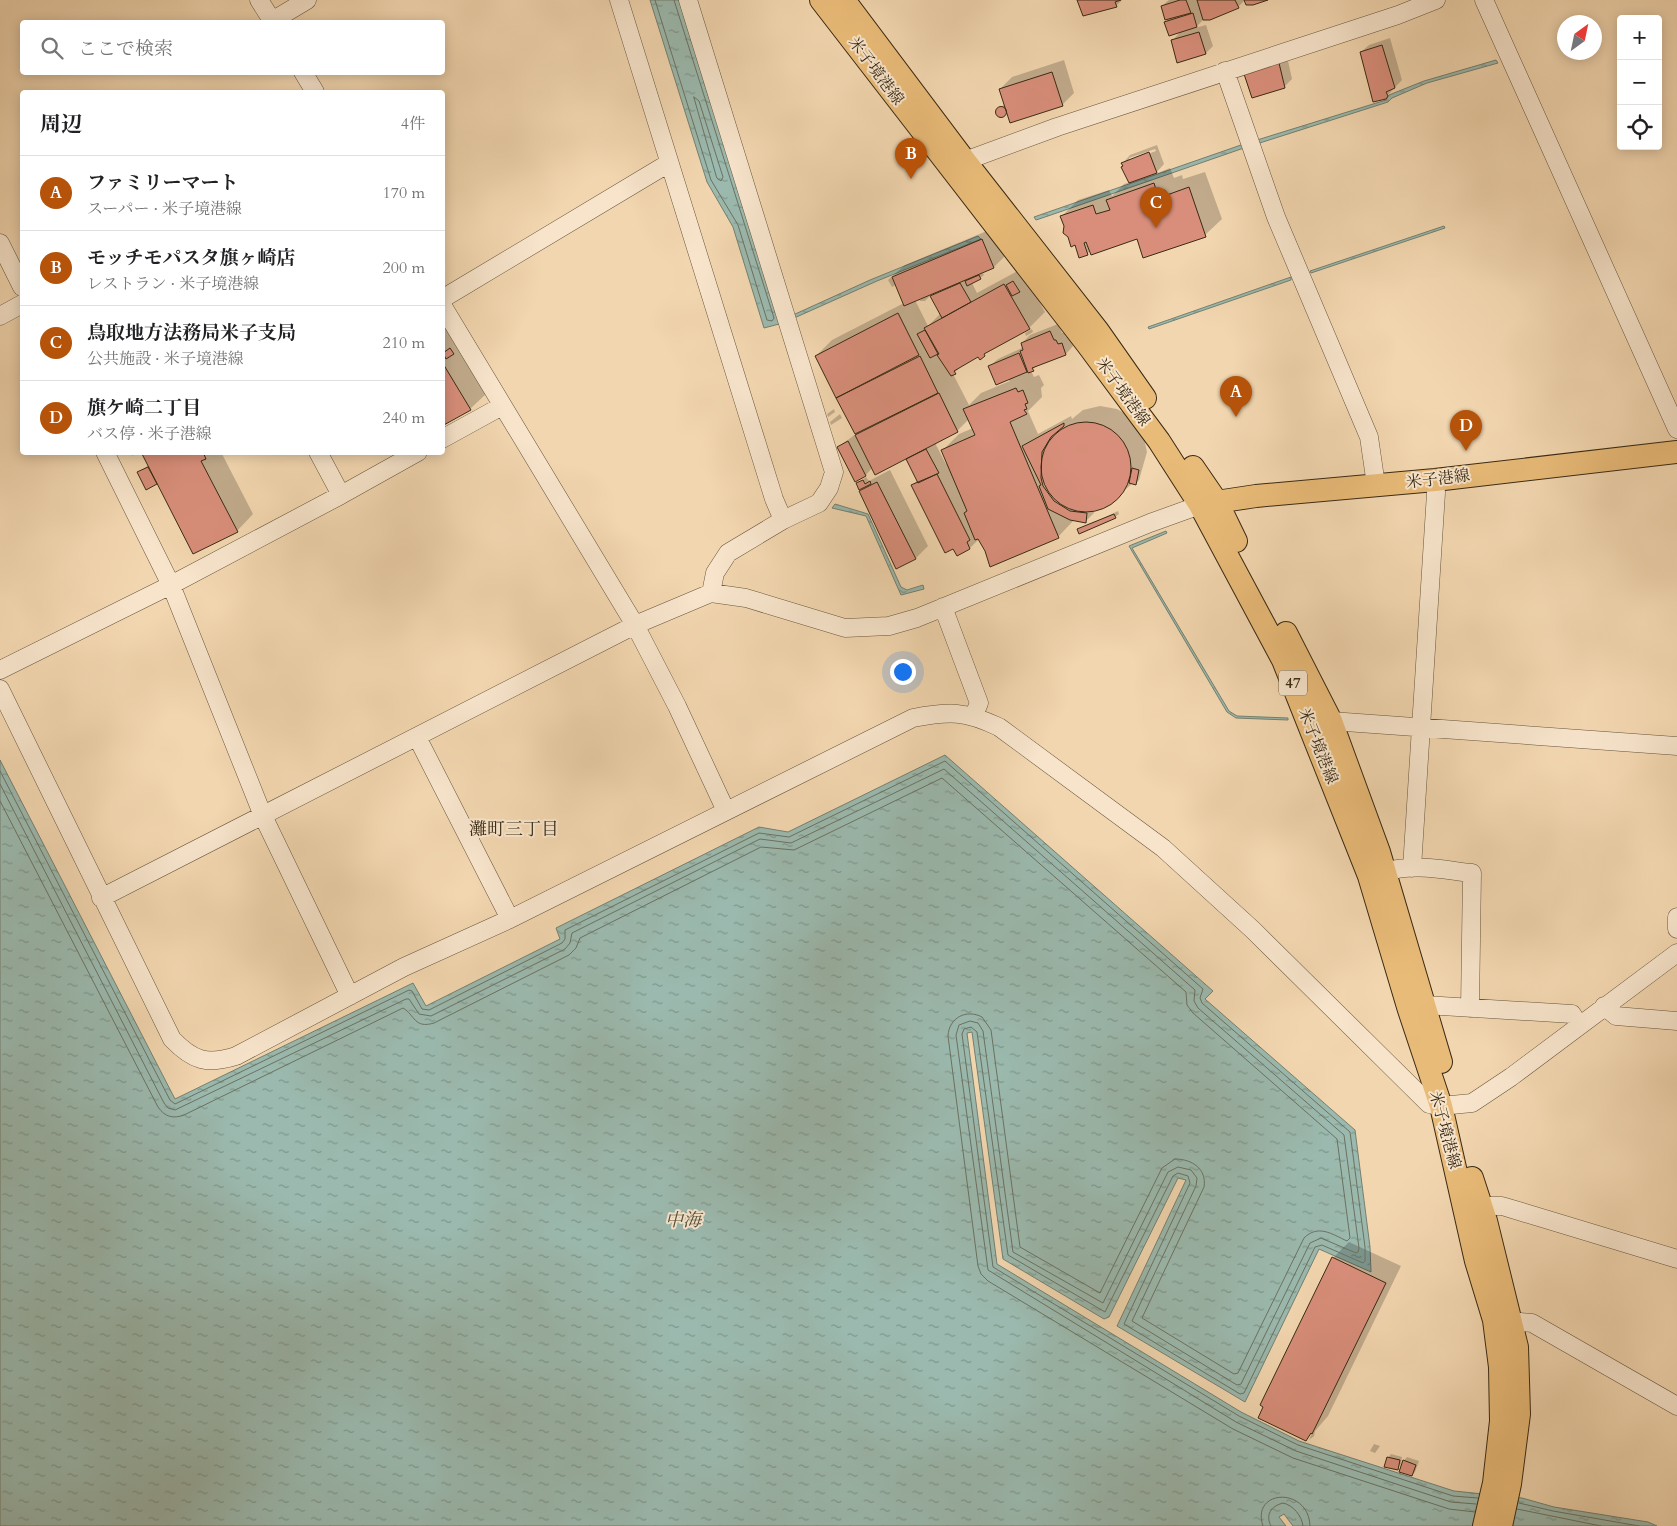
<!DOCTYPE html>
<html lang="ja">
<head>
<meta charset="utf-8">
<style>
	:root { --surface:#fff; --page:#f2f2f2; --text:#202124; --muted:#757577; --line:#e0e0e0; --accent:#b45309 }
	body { margin:0; font-family:Cardo,"Noto Serif JP",serif; background:var(--page); color:var(--text) }
	.controls { position:absolute; right:15px; top:15px; display:grid; overflow:hidden; border-radius:5px; box-shadow:0 2px 12px #0003 }
	.controls button { width:45px; height:45px; display:grid; place-items:center; padding:0; border:0; border-bottom:1px solid var(--line); background:var(--surface); color:var(--text); font:25px sans-serif }
	.compass { position:absolute; left:1557px; top:15px; width:45px; height:45px; border-radius:50%; background:var(--surface); box-shadow:0 2px 12px #0003; rotate:33deg }
	.you { position:absolute; left:902px; top:671px; width:18px; height:18px; margin:-12px; border:4px solid #fff; border-radius:50%; background:#1a73e8; box-shadow:0 0 0 8px #1a73e833 }
	.badge { display:grid; place-items:center; width:32px; height:32px; border-radius:50%; background:var(--accent); color:#fff; font-size:16px; font-weight:700 }
	.pin { position:absolute; translate:-50% -41px; filter:drop-shadow(0 1px 2px #0008) }
	.pin::after { content:''; position:absolute; top:26px; width:18px; height:15px; background:inherit; clip-path:polygon(0 0,100% 0,50% 100%) }
	.list { margin:0; padding:0; list-style:none }
	h2 { display:flex; justify-content:space-between; align-items:center; height:65px; margin:0; padding:0 20px; font-size:21px }
	h2 small { font-size:16px; font-weight:400; color:var(--muted) }
	.list li { display:grid; grid-template-columns:32px 1fr auto; gap:15px; align-items:center; box-sizing:border-box; height:75px; padding:0 20px; border-top:1px solid var(--line) }
	.list b { display:block; font-size:19px; white-space:nowrap }
	.list p { margin:0; font-size:16px; white-space:nowrap; color:var(--muted) }
	.list em { font-size:16px; font-style:normal; color:var(--muted) }
	.icon { flex:none; width:28px; height:28px; fill:none; stroke:currentColor; stroke-width:2; stroke-linecap:round; stroke-linejoin:round }
	.map { position:relative; flex:none; width:1677px; height:1526px; overflow:hidden }
	.search { position:absolute; background:var(--surface); box-shadow:0 2px 12px #0003; left:20px; top:20px; width:425px; height:55px; display:flex; align-items:center; gap:12px; box-sizing:border-box; padding:0 18px; border-radius:5px; color:var(--muted); font-size:19px }
	.panel { position:absolute; background:var(--surface); box-shadow:0 2px 12px #0003; left:20px; top:90px; width:425px; height:365px; border-radius:5px }
	.map>svg:first-child { display:block }
	.water { fill:url(#water-ripples); stroke:#748070 }
	.shadow { fill:#0003; fill-rule:evenodd }
	.lines { fill:none; stroke-linecap:round; stroke-linejoin:round }
	.shore { stroke:#6a7261; stroke-width:1 }
	.building { fill:#d88e7a; stroke:#392a14 }
	.minor-casing { stroke:#67553b; stroke-width:19 }
	.major-casing { stroke:#392a14; stroke-width:24 }
	.minor { stroke:#f7e4cb; stroke-width:18 }
	.major { stroke:#e9bb78; stroke-width:22 }
	.labels { text-anchor:middle; dominant-baseline:central; stroke-width:4; stroke-linejoin:round; paint-order:stroke }
	.shield { fill:#f7e4cb; stroke:#72624b; stroke-width:1 }
	.shield-label { font-size:15px; font-weight:bold; fill:#392a14 }
	.street-label { font-size:16px; fill:#392a14; stroke:#f7e4cb }
	.neighbourhood-label { font-size:18px; fill:#392a14; stroke:#f7e4cb }
	.water-label { font-size:18px; font-style:italic; fill:#524e3a; stroke:#f7e4cb }
</style>
</head>
<body>
<div class="map">
<svg width="1677" height="1526" viewBox="0 0 1677 1526">
	<defs>
		<pattern id="water-ripples" width="26" height="14" patternUnits="userSpaceOnUse" patternTransform="scale(1.25)"><rect width="26" height="14" fill="#9bb9ae"/><path d="M2 4q2-2 4 0t4 0M15 11q2-2 4 0t4 0" fill="none" stroke="#7f978c"/></pattern>
	</defs>
	<rect width="100%" height="100%" fill="#f2d6af"/>
	<filter id="stains"><feTurbulence type="fractalNoise" baseFrequency=".004" numOctaves="4"/><feColorMatrix values="0 0 0 0 .2 0 0 0 0 .09 0 0 0 0 .02 0 0 0 .5 -.17"/></filter>
	<radialGradient id="worn" r=".72"><stop offset=".6" stop-color="#630" stop-opacity="0"/><stop offset="1" stop-color="#630" stop-opacity=".3"/></radialGradient>
	<path class="water" d="M 650,0 L 679,0 L 708,95 L 793,315 L 870,280 L 978,236 L 981,239 L 877,281 L 783,323 L 764,328 L 733,227 L 707,182 Z
		M 1496,60 L 1498,63 L 1427,83 L 1392,98 L 1388,102 L 1241,149 L 1048,216 L 1036,220 L 1034,217 L 1241,145 L 1386,100 L 1389,95 L 1424,81 Z
		M 1444,226 L 1445,228 L 1311,273 L 1310,271 Z
		M 1291,277 L 1291,280 L 1149,329 L 1148,327 Z
		M 835,504 L 868,514 L 901,587 L 907,590 L 923,585 L 924,589 L 901,595 L 866,516 L 832,508 Z
		M 1166,531 L 1167,533 L 1132,548 L 1229,711 L 1237,716 L 1288,718 L 1288,720 L 1236,718 L 1227,712 L 1129,546 Z
		M 945,755 L 1213,991 L 1205,999 L 1355,1130 L 1370,1247 L 1371,1272 L 1319,1249 L 1245,1402 L 1117,1326 L 1186,1180 L 1178,1178 L 1109,1317 L 1104,1319 L 1003,1259 L 972,1032 L 967,1033 L 997,1264 L 1241,1412 L 1299,1441 L 1454,1491 L 1522,1498 L 1554,1507 L 1648,1522 L 1657,1526 L 1293,1526 L 1284,1514 L 1279,1517 L 1286,1526 L 0,1526 L 0,760 L 175,1099 L 413,983 L 426,1006 L 560,939 L 556,928 L 759,827 L 788,832 Z"/>
	<path class="shadow" d="M 1079,0 L 1122,0 L 1116,6 Z
		M 1169,0 L 1245,0 L 1238,7 L 1204,19 L 1195,28 L 1206,25 L 1213,46 L 1206,53 L 1172,41 L 1182,30 L 1165,22 L 1170,18 L 1162,6 Z
		M 1390,38 L 1402,80 L 1385,98 L 1368,74 L 1366,75 L 1361,52 L 1369,45 Z
		M 1287,56 L 1292,79 L 1284,87 L 1245,75 Z
		M 1064,60 L 1074,93 L 1062,105 L 999,115 L 997,110 L 1005,104 L 1000,89 L 1012,77 Z
		M 1157,145 L 1164,164 L 1155,174 L 1170,168 L 1174,178 L 1182,175 L 1183,179 L 1205,172 L 1222,219 L 1205,235 L 1138,237 L 1091,250 L 1087,254 L 1076,243 L 1062,216 L 1078,200 L 1109,190 L 1112,196 L 1124,184 L 1130,182 L 1122,167 L 1123,163 L 1130,155 ZM 1155,149 L 1156,151 L 1129,161 L 1129,158 Z
		M 994,228 L 1006,255 L 994,267 L 982,272 L 984,275 L 980,278 L 972,283 L 977,293 L 1021,269 L 1045,312 L 1029,328 L 990,349 L 980,358 L 979,356 L 964,364 L 953,374 L 969,405 L 981,393 L 1010,381 L 990,366 L 998,359 L 1024,347 L 1022,343 L 1030,335 L 1058,324 L 1062,333 L 1064,333 L 1066,337 L 1070,336 L 1073,346 L 1066,354 L 1040,363 L 1031,371 L 1034,377 L 1039,375 L 1044,385 L 1041,388 L 1042,397 L 1028,411 L 1038,434 L 1071,416 L 1072,419 L 1083,410 L 1100,406 L 1117,409 L 1133,418 L 1143,434 L 1147,452 L 1139,480 L 1136,483 L 1133,483 L 1106,506 L 1094,510 L 1094,513 L 1086,521 L 1074,520 L 1058,537 L 986,551 L 979,539 L 970,548 L 912,485 L 918,480 L 908,460 L 912,455 L 873,467 L 865,476 L 838,447 L 856,434 L 816,356 L 832,340 L 904,303 L 896,285 L 892,287 L 888,280 L 905,265 ZM 936,291 L 931,296 L 941,313 L 928,326 L 915,300 L 924,297 L 919,301 L 925,301 L 929,297 L 928,295 ZM 969,419 L 973,428 L 959,434 L 943,450 L 949,463 L 946,464 L 936,445 L 937,442 L 957,431 Z
		M 442,319 L 487,393 L 470,409 L 442,425 Z
		M 1032,329 L 1033,332 L 1026,336 L 1025,333 Z
		M 834,409 L 835,412 L 828,417 L 827,414 Z
		M 840,414 L 842,418 L 831,425 L 830,422 Z
		M 133,452 L 138,452 L 132,456 Z
		M 143,452 L 221,452 L 253,514 L 237,531 L 158,482 L 138,472 L 149,465 Z
		M 890,470 L 928,546 L 916,558 L 897,568 L 861,491 L 866,486 L 857,484 L 866,477 L 869,481 Z
		M 1118,511 L 1119,514 L 1115,517 L 1078,530 Z
		M 1349,1242 L 1401,1266 L 1328,1416 L 1315,1431 L 1314,1436 L 1309,1440 L 1312,1433 L 1306,1440 L 1333,1258 Z
		M 1374,1444 L 1380,1446 L 1375,1453 L 1370,1451 Z
		M 1391,1454 L 1402,1457 L 1401,1464 L 1407,1457 L 1419,1461 L 1415,1472 L 1412,1475 L 1403,1462 L 1397,1468 L 1388,1458 Z"/>
	<g class="lines">
		<path class="shore" d="M 655,0 L 711,180 L 738,225 L 767,320 L 772,321 L 774,318 L 674,0
			M 694,97 L 699,101 L 723,177 L 721,181 L 717,178 Z
			M 0,771 L 170,1100 L 175,1104 L 409,990 L 412,991 L 422,1009 L 429,1010 L 562,943 L 565,939 L 565,930 L 759,833 L 789,837 L 945,761 L 1203,989 L 1200,998 L 1202,1003 L 1350,1132 L 1365,1247 L 1365,1261 L 1363,1263 L 1322,1245 L 1315,1247 L 1244,1393 L 1240,1394 L 1124,1324 L 1190,1183 L 1188,1176 L 1178,1173 L 1173,1176 L 1105,1312 L 1008,1255 L 977,1032 L 971,1027 L 964,1029 L 962,1034 L 993,1267 L 1239,1416 L 1298,1445 L 1453,1496 L 1478,1498
			M 0,784 L 164,1103 L 168,1108 L 175,1110 L 406,999 L 409,999 L 419,1014 L 431,1016 L 565,949 L 570,943 L 572,933 L 760,839 L 791,843 L 944,769 L 1195,990 L 1194,1001 L 1198,1008 L 1344,1135 L 1359,1248 L 1358,1252 L 1356,1253 L 1321,1238 L 1310,1243 L 1241,1384 L 1237,1385 L 1132,1321 L 1196,1186 L 1197,1178 L 1191,1170 L 1178,1167 L 1168,1172 L 1103,1303 L 1013,1252 L 983,1031 L 978,1023 L 970,1021 L 959,1025 L 956,1035 L 988,1270 L 1236,1422 L 1296,1451 L 1451,1502 L 1476,1504
			M 0,801 L 158,1107 C 165,1117 173,1119 184,1115 L 403,1008 C 415,1015 414,1029 434,1023 L 569,955 L 576,948 L 580,938 L 761,847 L 794,850 L 942,778 L 1186,992 L 1187,1005 L 1193,1013 L 1337,1139 L 1350,1238 L 1347,1241 C 1332,1234 1318,1224 1304,1238 L 1238,1373 L 1234,1374 L 1142,1318 L 1204,1187 C 1207,1169 1192,1159 1175,1159 L 1162,1168 L 1100,1293 L 1020,1247 L 991,1030 L 982,1017 C 967,1009 949,1017 948,1036 L 978,1266 L 981,1274 L 988,1281 L 1233,1429 L 1293,1458 L 1449,1509 L 1475,1512
			M 1519,1503 L 1553,1511 L 1639,1526
			M 1517,1509 L 1601,1526
			M 1263,1526 C 1250,1489 1309,1486 1310,1526
			M 1271,1526 C 1265,1515 1271,1506 1283,1503 C 1293,1505 1302,1516 1303,1526"/>
	</g>
	<path class="building" d="M 1077,0 L 1121,0 L 1115,2 L 1117,7 L 1083,16 Z
		M 1180,0 L 1186,0 L 1191,13 L 1165,20 L 1161,6 Z
		M 1197,0 L 1235,0 L 1239,8 L 1210,20 L 1203,20 Z
		M 1244,0 L 1268,0 L 1253,5 L 1246,5 Z
		M 1193,13 L 1197,27 L 1169,36 L 1164,22 Z
		M 1199,32 L 1206,54 L 1177,63 L 1171,40 Z
		M 1382,45 L 1395,88 L 1386,92 L 1388,96 L 1386,99 L 1373,102 L 1360,52 Z
		M 1279,63 L 1285,88 L 1252,98 L 1244,74 Z
		M 1052,72 L 1063,106 L 1010,123 L 999,89 Z
		M995.5 112a5.5 5.5 0 1 1 11 0a5.5 5.5 0 1 1-11 0Z
		M 1149,152 L 1157,173 L 1129,183 L 1121,167 L 1123,166 L 1121,163 Z
		M 1154,183 L 1157,193 L 1165,190 L 1167,195 L 1189,187 L 1206,237 L 1143,258 L 1137,239 L 1091,255 L 1086,242 L 1084,243 L 1088,255 L 1079,258 L 1075,245 L 1071,247 L 1068,237 L 1063,233 L 1064,226 L 1060,216 L 1093,205 L 1096,214 L 1110,210 L 1106,200 Z
		M 982,239 L 994,268 L 904,306 L 892,277 Z
		M 979,275 L 981,279 L 967,286 L 965,281 Z
		M 1013,281 L 1020,292 L 1012,296 L 1006,285 Z
		M 960,283 L 971,302 L 942,318 L 930,296 Z
		M 1004,284 L 1030,329 L 984,354 L 985,356 L 980,360 L 978,357 L 954,371 L 956,374 L 951,376 L 937,355 L 939,354 L 924,328 Z
		M 898,313 L 919,355 L 836,398 L 815,356 Z
		M 925,330 L 938,354 L 930,358 L 917,334 Z
		M 1050,331 L 1054,340 L 1056,340 L 1058,344 L 1062,343 L 1066,355 L 1032,368 L 1034,371 L 1028,373 L 1020,351 L 1023,350 L 1021,343 Z
		M 450,348 L 454,354 L 446,359 L 443,353 Z
		M 1019,353 L 1027,372 L 996,385 L 988,366 Z
		M 920,356 L 938,393 L 855,434 L 836,398 Z
		M 442,362 L 471,410 L 442,426 Z
		M 1016,388 L 1018,392 L 1023,390 L 1028,403 L 1025,404 L 1027,409 L 1024,410 L 1027,414 L 1010,422 L 1059,538 L 990,567 L 985,551 L 978,539 L 975,540 L 964,513 L 967,511 L 941,450 L 975,435 L 963,409 Z
		M 939,393 L 958,432 L 875,475 L 855,435 Z
		M1041 467a45 45 0 1 1 90 0a45 45 0 1 1-90 0Z
		M 1064,423 L 1064,426 L 1051,437 L 1042,452 L 1041,478 L 1043,486 L 1054,501 L 1070,511 L 1087,513 L 1086,523 L 1070,520 L 1048,509 L 1039,486 L 1041,485 L 1022,446 Z
		M 848,441 L 866,476 L 855,482 L 837,447 Z
		M 926,449 L 939,473 L 918,483 L 906,459 Z
		M 141,452 L 203,452 L 206,459 L 201,461 L 238,532 L 193,554 Z
		M 148,467 L 157,484 L 146,490 L 137,472 Z
		M 1132,468 L 1139,470 L 1136,485 L 1129,483 Z
		M 937,474 L 970,540 L 967,542 L 970,549 L 957,556 L 953,549 L 945,553 L 911,485 Z
		M 863,480 L 865,484 L 870,481 L 871,484 L 859,490 L 856,483 Z
		M 877,482 L 916,559 L 896,569 L 859,491 Z
		M 1114,514 L 1116,518 L 1079,534 L 1077,529 Z
		M 1332,1257 L 1386,1283 L 1312,1434 L 1311,1433 L 1306,1441 L 1258,1418 L 1263,1407 L 1260,1405 Z
		M 1387,1457 L 1400,1460 L 1398,1470 L 1384,1467 Z
		M 1403,1460 L 1416,1465 L 1412,1476 L 1399,1472 Z"/>
	<g class="lines">
		<defs>
			<path id="minor" d="M 259,0 L 273,22
				M 619,0 L 774,499 L 783,520
				M 688,0 L 834,472 L 829,488 L 819,503 L 783,520 L 728,553 L 715,573 L 711,593
				M 1484,0 L 1677,429
				M 272,21 L 307,0
				M 1225,71 L 1276,217 L 1369,437 L 1376,485
				M 303,72 L 315,92
				M 954,165 L 1057,127 L 1398,15 L 1436,0
				M 0,243 L 22,287
				M 442,299 L 669,163
				M 442,305 L 635,625 L 677,706 L 726,811
				M 0,316 L 22,304
				M 442,439 L 502,406
				M 105,452 L 171,585 L 263,816 L 350,996
				M 318,452 L 341,495 L 418,452
				M 943,607 L 979,703 L 974,715
				M 0,670 L 171,585 L 341,495
				M 0,689 L 172,1039 C 193,1061 207,1065 236,1056 L 404,967 L 510,919 L 913,718 C 950,711 965,711 999,727 L 1163,848 L 1253,930 L 1429,1104 L 1441,1106 L 1472,1103 L 1511,1077 L 1677,953
				M 1331,721 L 1677,746
				M 417,737 L 510,919
				M 1412,868 L 1436,493 L 1435,480
				M 1385,872 C 1412,863 1444,870 1472,873 L 1470,1008
				M 101,898 L 635,625 L 711,593 L 746,598 L 845,628 L 889,626 L 917,618 L 1150,523 L 1200,505
				M 1677,917 L 1677,929
				M 1425,1005 L 1572,1014 L 1579,1025
				M 1604,1006 L 1616,1016 L 1677,1021
				M 1470,1206 L 1502,1206 L 1677,1259
				M 1499,1320 L 1532,1323 L 1677,1406"/>
			<path id="major" d="M 821,0 L 1087,344 L 1159,441 L 1200,505 L 1283,660 L 1369,876 L 1409,1010 L 1441,1106 L 1476,1261 L 1494,1320 L 1500,1367 L 1501,1421 L 1494,1483 L 1484,1526
				M 844,0 L 965,161 L 1098,331 L 1145,398
				M 1193,467 L 1217,502 L 1236,541
				M 1203,504 L 1256,496 L 1435,480 L 1677,452
				M 1286,633 L 1331,721 L 1379,852 L 1441,1062
				M 1472,1178 L 1486,1221 L 1517,1347 L 1519,1414 L 1510,1484 L 1501,1526"/>
		</defs>
		<use href="#minor" class="minor-casing"/>
		<use href="#major" class="major-casing"/>
		<use href="#minor" class="minor"/>
		<use href="#major" class="major"/>
	</g>
	<g class="labels">
		<rect class="shield" x="1279" y="670.5" width="28" height="25" rx="4"/>
		<g class="shield-label">
			<text x="1293" y="683">47</text>
		</g>
		<g class="street-label">
			<text transform="translate(876 71) rotate(53)">米子境港線</text>
			<text transform="translate(1123 392) rotate(54)">米子境港線</text>
			<text transform="translate(1438 479) rotate(-7)">米子港線</text>
			<text transform="translate(1318 746) rotate(68)">米子境港線</text>
			<text transform="translate(1445 1130) rotate(75)">米子境港線</text>
		</g>
		<g class="neighbourhood-label">
			<text x="514" y="829">灘町三丁目</text>
		</g>
		<g class="water-label">
			<text x="683" y="1220">中海</text>
		</g>
	</g>
	<rect width="100%" height="100%" filter="url(#stains)"/>
	<rect width="100%" height="100%" fill="url(#worn)"/>
</svg>
<div class="controls">
<button>+</button>
<button>−</button>
<button><svg class="icon" aria-label="locate" viewBox="0 0 24 24"><circle cx="12" cy="12" r="6"/><path d="M12 2v4M12 18v4M2 12h4M18 12h4"/></svg></button>
</div>
<svg class="compass" viewBox="-18 -18 36 36"><path d="M0-13l5 13h-10z" fill="#e53935"/><path d="M0 13l5-13h-10z" fill="#757577"/></svg>
<div class="you"></div>
<div class="pin badge" style="left:1236px;top:417px">A</div>
<div class="pin badge" style="left:911px;top:179px">B</div>
<div class="pin badge" style="left:1156px;top:228px">C</div>
<div class="pin badge" style="left:1466px;top:451px">D</div>
<div class="search"><svg class="icon" aria-label="search" viewBox="0 0 24 24"><circle cx="10" cy="10" r="6"/><path d="M15 15l6 6"/></svg>ここで検索</div>
<section class="panel">
<h2>周辺<small>4件</small></h2>
<ul class="list">
<li><span class="badge">A</span><div><b>ファミリーマート</b><p>スーパー · 米子境港線</p></div><em>170 m</em></li>
<li><span class="badge">B</span><div><b>モッチモパスタ旗ヶ崎店</b><p>レストラン · 米子境港線</p></div><em>200 m</em></li>
<li><span class="badge">C</span><div><b>鳥取地方法務局米子支局</b><p>公共施設 · 米子境港線</p></div><em>210 m</em></li>
<li><span class="badge">D</span><div><b>旗ケ崎二丁目</b><p>バス停 · 米子港線</p></div><em>240 m</em></li>
</ul>
</section>
</div>
</body>
</html>
